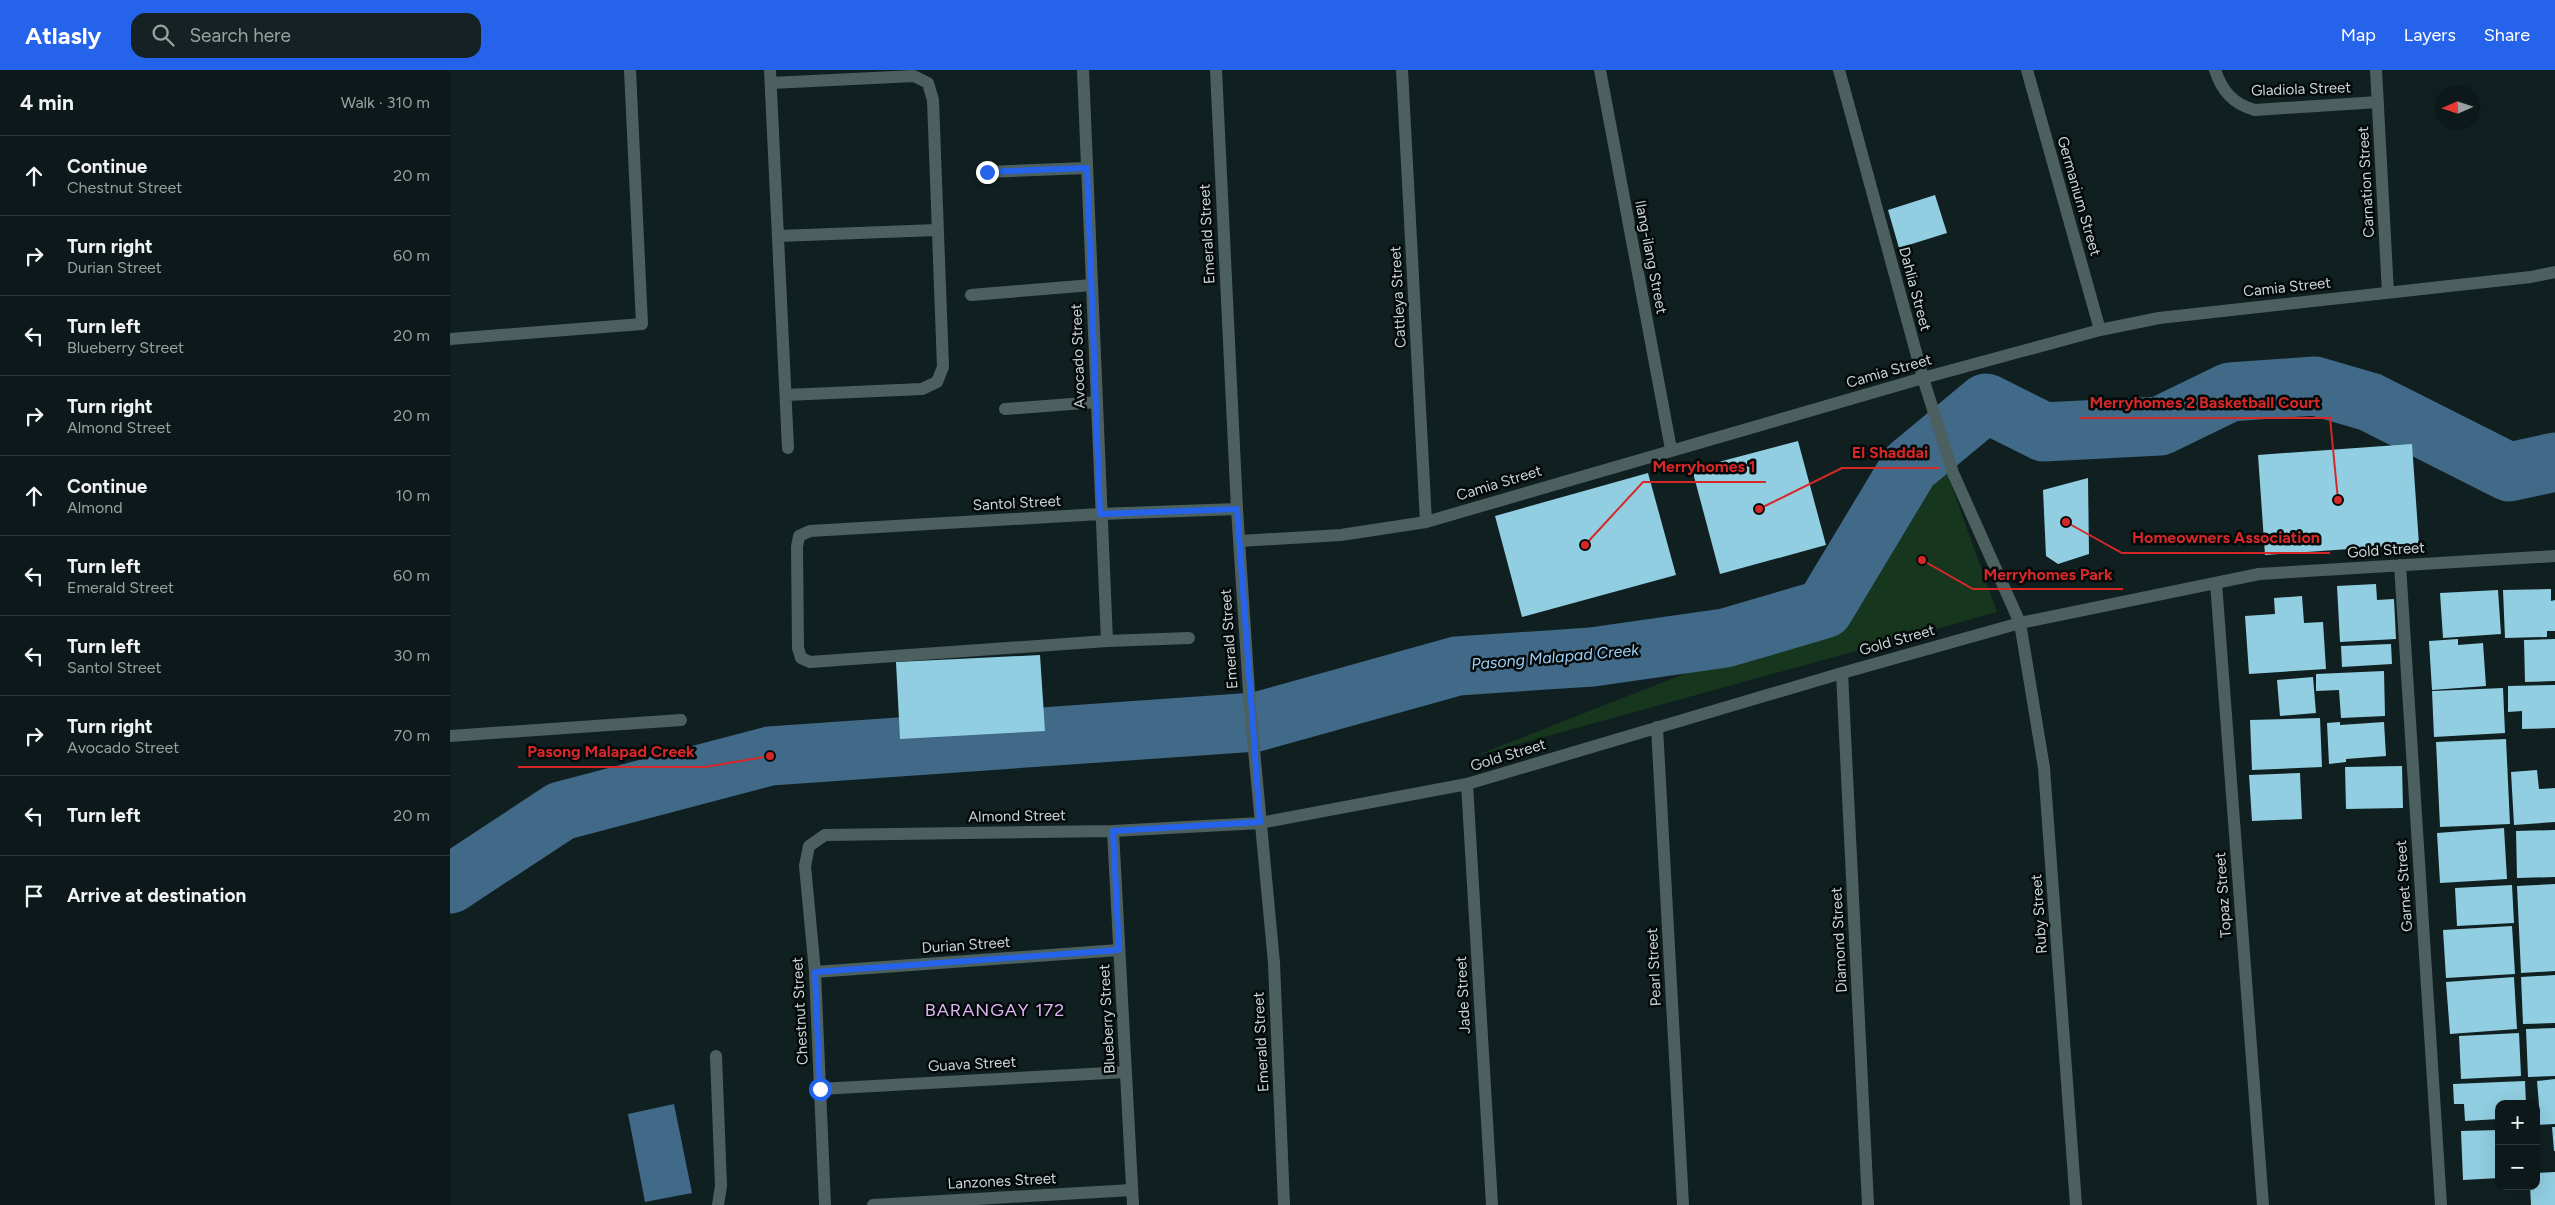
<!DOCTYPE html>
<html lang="en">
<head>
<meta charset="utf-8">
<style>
	:root { --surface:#0c1819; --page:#152122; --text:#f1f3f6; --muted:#9aa0a2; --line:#2c3738; --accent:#2563eb }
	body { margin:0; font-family:Figtree,sans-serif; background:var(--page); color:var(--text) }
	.controls { position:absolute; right:15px; bottom:15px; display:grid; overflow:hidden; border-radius:10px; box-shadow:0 5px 20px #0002 }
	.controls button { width:45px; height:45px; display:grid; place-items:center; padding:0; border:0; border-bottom:1px solid var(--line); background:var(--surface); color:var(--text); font:25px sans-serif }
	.compass { position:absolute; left:1985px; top:15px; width:45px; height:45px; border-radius:50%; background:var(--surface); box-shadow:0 5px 20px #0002; rotate:267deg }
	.stop { position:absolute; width:15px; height:15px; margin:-11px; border:4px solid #2563eb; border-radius:50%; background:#fff }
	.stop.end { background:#2563eb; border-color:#fff; box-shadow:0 1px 5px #0008 }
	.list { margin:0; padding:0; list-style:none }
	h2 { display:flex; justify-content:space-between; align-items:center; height:65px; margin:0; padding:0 20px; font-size:21px }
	h2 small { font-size:16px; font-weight:400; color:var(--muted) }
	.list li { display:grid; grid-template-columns:32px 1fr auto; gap:15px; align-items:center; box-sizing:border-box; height:80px; padding:0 20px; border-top:1px solid var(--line) }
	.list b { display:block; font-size:19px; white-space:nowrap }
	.list p { margin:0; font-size:16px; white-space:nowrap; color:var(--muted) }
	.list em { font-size:16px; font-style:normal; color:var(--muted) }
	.icon { flex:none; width:28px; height:28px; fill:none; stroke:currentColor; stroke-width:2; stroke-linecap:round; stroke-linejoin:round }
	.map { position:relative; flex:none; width:2105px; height:1135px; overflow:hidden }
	header { display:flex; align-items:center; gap:30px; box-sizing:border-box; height:70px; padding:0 25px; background:var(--accent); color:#fff }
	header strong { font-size:24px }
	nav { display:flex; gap:28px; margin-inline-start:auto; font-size:18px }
	.search { width:350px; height:45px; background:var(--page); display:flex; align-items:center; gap:12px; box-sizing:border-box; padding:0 18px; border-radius:15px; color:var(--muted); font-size:19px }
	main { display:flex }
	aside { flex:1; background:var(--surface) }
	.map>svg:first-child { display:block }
	.green { fill:#16371e }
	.water { fill:#416988 }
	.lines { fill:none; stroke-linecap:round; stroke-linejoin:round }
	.river { stroke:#416988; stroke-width:59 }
	.building { fill:#91cee1 }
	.service { stroke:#4d6060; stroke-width:12 }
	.pedestrian { stroke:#4d6060; stroke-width:12 }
	.minor { stroke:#4d6060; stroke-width:12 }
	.route { stroke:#2563eb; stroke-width:6 }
	.labels { text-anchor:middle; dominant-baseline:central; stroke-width:5; stroke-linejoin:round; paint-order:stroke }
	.street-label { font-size:15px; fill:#cbd5d5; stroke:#040909 }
	.water-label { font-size:16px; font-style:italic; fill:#9ed1fa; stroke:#040909 }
	.quarter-label { font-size:18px; letter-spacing:1px; fill:#deb4f5; stroke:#040909 }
	.leader { fill:none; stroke:#d62828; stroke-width:2 }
	.callout-dot { fill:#d62828; stroke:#040909; stroke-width:2 }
	.callout-label { font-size:16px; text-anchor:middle; font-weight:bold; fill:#d62828; stroke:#040909; stroke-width:5; stroke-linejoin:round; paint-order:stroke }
</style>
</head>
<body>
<header>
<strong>Atlasly</strong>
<div class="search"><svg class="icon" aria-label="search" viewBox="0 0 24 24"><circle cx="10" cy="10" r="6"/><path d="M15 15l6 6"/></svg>Search here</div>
<nav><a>Map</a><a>Layers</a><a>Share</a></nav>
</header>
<main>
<aside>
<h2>4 min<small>Walk · 310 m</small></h2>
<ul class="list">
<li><svg class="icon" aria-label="ahead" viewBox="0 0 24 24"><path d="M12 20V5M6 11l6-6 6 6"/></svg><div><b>Continue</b><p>Chestnut Street</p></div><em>20 m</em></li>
<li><svg class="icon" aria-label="right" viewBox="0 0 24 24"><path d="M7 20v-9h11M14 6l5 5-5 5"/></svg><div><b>Turn right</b><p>Durian Street</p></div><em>60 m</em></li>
<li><svg class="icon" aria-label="left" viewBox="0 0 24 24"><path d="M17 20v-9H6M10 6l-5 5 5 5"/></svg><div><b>Turn left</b><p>Blueberry Street</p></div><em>20 m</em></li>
<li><svg class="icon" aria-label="right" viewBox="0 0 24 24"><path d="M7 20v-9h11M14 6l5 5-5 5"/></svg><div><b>Turn right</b><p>Almond Street</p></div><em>20 m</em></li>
<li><svg class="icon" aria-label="ahead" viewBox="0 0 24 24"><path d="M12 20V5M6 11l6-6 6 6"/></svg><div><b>Continue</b><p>Almond</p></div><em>10 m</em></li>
<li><svg class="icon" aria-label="left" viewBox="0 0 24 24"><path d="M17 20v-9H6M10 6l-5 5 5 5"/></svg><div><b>Turn left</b><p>Emerald Street</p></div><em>60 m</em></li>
<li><svg class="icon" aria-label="left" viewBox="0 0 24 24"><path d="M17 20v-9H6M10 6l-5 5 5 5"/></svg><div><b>Turn left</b><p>Santol Street</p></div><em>30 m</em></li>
<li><svg class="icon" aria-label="right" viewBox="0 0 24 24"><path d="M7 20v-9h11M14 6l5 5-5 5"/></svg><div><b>Turn right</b><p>Avocado Street</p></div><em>70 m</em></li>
<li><svg class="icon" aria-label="left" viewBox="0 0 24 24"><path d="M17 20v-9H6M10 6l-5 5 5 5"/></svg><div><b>Turn left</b></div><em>20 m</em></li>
<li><svg class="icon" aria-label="arrive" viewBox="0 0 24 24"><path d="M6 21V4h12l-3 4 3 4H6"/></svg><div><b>Arrive at destination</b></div></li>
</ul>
</aside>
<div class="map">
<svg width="2105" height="1135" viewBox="0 0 2105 1135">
	<rect width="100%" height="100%" fill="#102021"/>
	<path class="green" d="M 1493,392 L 1547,542 L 1025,686 L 1387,544 L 1444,439 L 1464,408 Z"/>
	<path class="water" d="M 224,1034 L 242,1123 L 195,1132 L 178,1044 Z"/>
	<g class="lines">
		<path class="river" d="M 0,814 L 111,741 L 320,686 L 806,652 L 1007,596 L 1142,587 L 1275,568 L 1374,539 L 1460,396 L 1536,333 L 1594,362 L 1710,356 L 1780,322 L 1865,316 L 1920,332 L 2059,402 L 2105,392"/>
	</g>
	<path class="building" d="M 1485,125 L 1497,163 L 1449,178 L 1438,140 Z
		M 1348,371 L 1376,475 L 1270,504 L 1242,399 Z
		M 1962,374 L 1969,474 L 1815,485 L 1808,385 Z
		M 1198,403 L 1226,505 L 1072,547 L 1045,446 Z
		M 1638,408 L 1639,484 L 1608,494 L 1596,486 L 1593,420 Z
		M 1926,514 L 1927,530 L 1944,529 L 1946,569 L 1890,572 L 1887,516 Z
		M 2101,519 L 2101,531 L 2105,530 L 2105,561 L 2097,561 L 2097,567 L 2055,568 L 2053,520 Z
		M 2048,520 L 2051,564 L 1993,568 L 1990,523 Z
		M 1852,526 L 1854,553 L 1873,552 L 1876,599 L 1799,604 L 1795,546 L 1825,544 L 1824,528 Z
		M 2008,569 L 2008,575 L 2033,573 L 2036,616 L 1982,620 L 1979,571 Z
		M 2105,569 L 2105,611 L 2075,612 L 2074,570 Z
		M 1941,574 L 1942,594 L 1892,597 L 1891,576 Z
		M 590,585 L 595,661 L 450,669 L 446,592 Z
		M 1934,601 L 1935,646 L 1891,648 L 1889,620 L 1866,621 L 1866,604 Z
		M 1863,607 L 1866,643 L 1830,646 L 1827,610 Z
		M 2105,615 L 2105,658 L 2072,659 L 2072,641 L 2058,642 L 2058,616 Z
		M 2053,618 L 2055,663 L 1984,667 L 1982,621 Z
		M 1870,648 L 1872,697 L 1802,700 L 1800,650 Z
		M 1890,652 L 1890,655 L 1934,652 L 1936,686 L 1896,689 L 1896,692 L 1879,694 L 1877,653 Z
		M 2056,669 L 2060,754 L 1990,757 L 1986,672 Z
		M 1952,696 L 1953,738 L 1896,739 L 1895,697 Z
		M 2087,700 L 2089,719 L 2105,718 L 2105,752 L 2064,755 L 2061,702 Z
		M 1850,703 L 1852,749 L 1802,751 L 1799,705 Z
		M 2054,758 L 2057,809 L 1990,813 L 1987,763 Z
		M 2105,760 L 2105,807 L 2067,808 L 2066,761 Z
		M 2105,814 L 2105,901 L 2071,903 L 2067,816 Z
		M 2062,815 L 2064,853 L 2007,856 L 2005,818 Z
		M 2062,856 L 2065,904 L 1996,908 L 1993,860 Z
		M 2105,905 L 2105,953 L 2073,954 L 2071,907 Z
		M 2064,907 L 2067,959 L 2000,964 L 1996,912 Z
		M 2105,958 L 2105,1006 L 2078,1007 L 2076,959 Z
		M 2069,963 L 2071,1006 L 2011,1009 L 2009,966 Z
		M 2105,1009 L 2105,1054 L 2086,1055 L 2086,1036 L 2089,1035 L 2087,1011 Z
		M 2075,1011 L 2076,1034 L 2049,1034 L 2049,1049 L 2015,1051 L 2014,1034 L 2004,1034 L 2003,1014 Z
		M 2102,1057 L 2105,1057 L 2105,1081 L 2104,1081 Z
		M 2049,1060 L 2049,1108 L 2013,1110 L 2011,1061 Z
		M 2105,1102 L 2105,1135 L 2081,1135 L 2080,1116 L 2086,1116 L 2086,1103 Z"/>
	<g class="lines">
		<path class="service" d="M 537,102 L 637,98
			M 521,225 L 642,215
			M 0,269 L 192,254 L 180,0
			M 555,339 L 647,332
			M 0,666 L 231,650"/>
		<path class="pedestrian" d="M 365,902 L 669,880
			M 370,1019 L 676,1002
			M 423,1135 L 682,1120"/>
		<path class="minor" d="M 320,0 L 338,378
			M 633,0 L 657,571
			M 766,0 L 787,439 L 800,637 L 824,893 L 834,1135
			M 952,0 L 976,452
			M 1150,0 L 1221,379
			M 1389,0 L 1473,308 L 1503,403 L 1570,553 L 1594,698 L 1626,1135
			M 1577,0 L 1650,260
			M 1765,0 C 1772,21 1783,34 1805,40 L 1928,32
			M 1926,0 L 1938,223
			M 321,13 L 464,6 L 478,13 L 483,30 L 493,297 L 487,312 L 472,319 L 336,325
			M 328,166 L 487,160
			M 790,471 L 891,465 L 976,452 L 1473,308 L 1650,260 L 1709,248 L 2081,207 L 2105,202
			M 1950,495 L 1991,1135
			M 1766,513 L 1813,1135
			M 739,568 L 657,571 L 360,592 L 351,588 L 348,578 L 347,477 L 349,466 L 360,461 L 650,444 L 787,439
			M 1392,603 L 1418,1135
			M 1207,657 L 1233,1135
			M 1017,714 L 1042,1135
			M 663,761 L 683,1135
			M 266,986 L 271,1116 L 268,1135
			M 375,1135 L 365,902 L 355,796 L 359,776 L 375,765 L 663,761 L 810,753 L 1017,714 L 1392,603 L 1570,553 L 1809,504 L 2105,486"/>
	</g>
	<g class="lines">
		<path class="route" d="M 370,1019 L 365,902 L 669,880 L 663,761 L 810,752 L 787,439 L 650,444 L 637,98 L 537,102"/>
	</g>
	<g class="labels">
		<g class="street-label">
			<text transform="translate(1851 19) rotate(-2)">Gladiola Street</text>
			<text transform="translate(1916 112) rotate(-93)">Carnation Street</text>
			<text transform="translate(1629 126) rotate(74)">Germanium Street</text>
			<text transform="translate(757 164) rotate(-93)">Emerald Street</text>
			<text transform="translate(1201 187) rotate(79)">Ilang-ilang Street</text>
			<text transform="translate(1837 217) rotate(-6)">Camia Street</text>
			<text transform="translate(1465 219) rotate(75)">Dahlia Street</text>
			<text transform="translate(948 227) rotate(-93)">Cattleya Street</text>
			<text transform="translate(628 286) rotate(-92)">Avocado Street</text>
			<text transform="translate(1439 301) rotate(-16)">Camia Street</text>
			<text transform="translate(1049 413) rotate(-17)">Camia Street</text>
			<text transform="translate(567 433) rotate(-3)">Santol Street</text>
			<text transform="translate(1936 480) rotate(-4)">Gold Street</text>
			<text transform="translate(779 569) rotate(-94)">Emerald Street</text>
			<text transform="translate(1447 570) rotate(-16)">Gold Street</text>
			<text transform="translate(1058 685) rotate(-17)">Gold Street</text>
			<text transform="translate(567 746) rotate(-1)">Almond Street</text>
			<text transform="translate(1954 816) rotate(-94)">Garnet Street</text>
			<text transform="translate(1773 825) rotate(-94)">Topaz Street</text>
			<text transform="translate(1589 844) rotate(-94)">Ruby Street</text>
			<text transform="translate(1389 870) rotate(-93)">Diamond Street</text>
			<text transform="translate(516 875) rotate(-4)">Durian Street</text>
			<text transform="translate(1204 897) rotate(-93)">Pearl Street</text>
			<text transform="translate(1013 925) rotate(-93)">Jade Street</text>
			<text transform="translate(350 941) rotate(-93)">Chestnut Street</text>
			<text transform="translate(657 949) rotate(-93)">Blueberry Street</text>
			<text transform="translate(811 972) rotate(-93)">Emerald Street</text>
			<text transform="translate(522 994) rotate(-3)">Guava Street</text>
			<text transform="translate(552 1111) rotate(-3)">Lanzones Street</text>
		</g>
		<g class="water-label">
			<text transform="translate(1105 587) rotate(-5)">Pasong Malapad Creek</text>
		</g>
		<g class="quarter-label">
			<text x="545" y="940">BARANGAY 172</text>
		</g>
	</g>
	<path class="leader" d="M1888 430L1880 348H1629M1309 439L1392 398H1489M1135 475L1193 412H1316M1616 452L1672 483H1880M1472 490L1523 519H1673M320 686L255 697H68"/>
	<g class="callout-dot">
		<circle cx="1888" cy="430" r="5"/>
		<circle cx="1309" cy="439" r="5"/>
		<circle cx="1135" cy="475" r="5"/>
		<circle cx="1616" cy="452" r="5"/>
		<circle cx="1472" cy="490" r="5"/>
		<circle cx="320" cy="686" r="5"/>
	</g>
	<g class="callout-label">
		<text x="1755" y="338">Merryhomes 2 Basketball Court</text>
		<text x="1440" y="388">El Shaddai</text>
		<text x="1254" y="402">Merryhomes 1</text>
		<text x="1776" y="473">Homeowners Association</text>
		<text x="1598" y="510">Merryhomes Park</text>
		<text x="161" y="687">Pasong Malapad Creek</text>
	</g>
</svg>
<div class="controls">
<button>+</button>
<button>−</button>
</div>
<svg class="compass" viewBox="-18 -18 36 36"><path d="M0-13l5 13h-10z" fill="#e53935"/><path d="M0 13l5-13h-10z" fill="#9aa0a2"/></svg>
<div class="stop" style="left:370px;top:1019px"></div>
<div class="stop end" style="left:537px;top:102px"></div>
</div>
</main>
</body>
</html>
